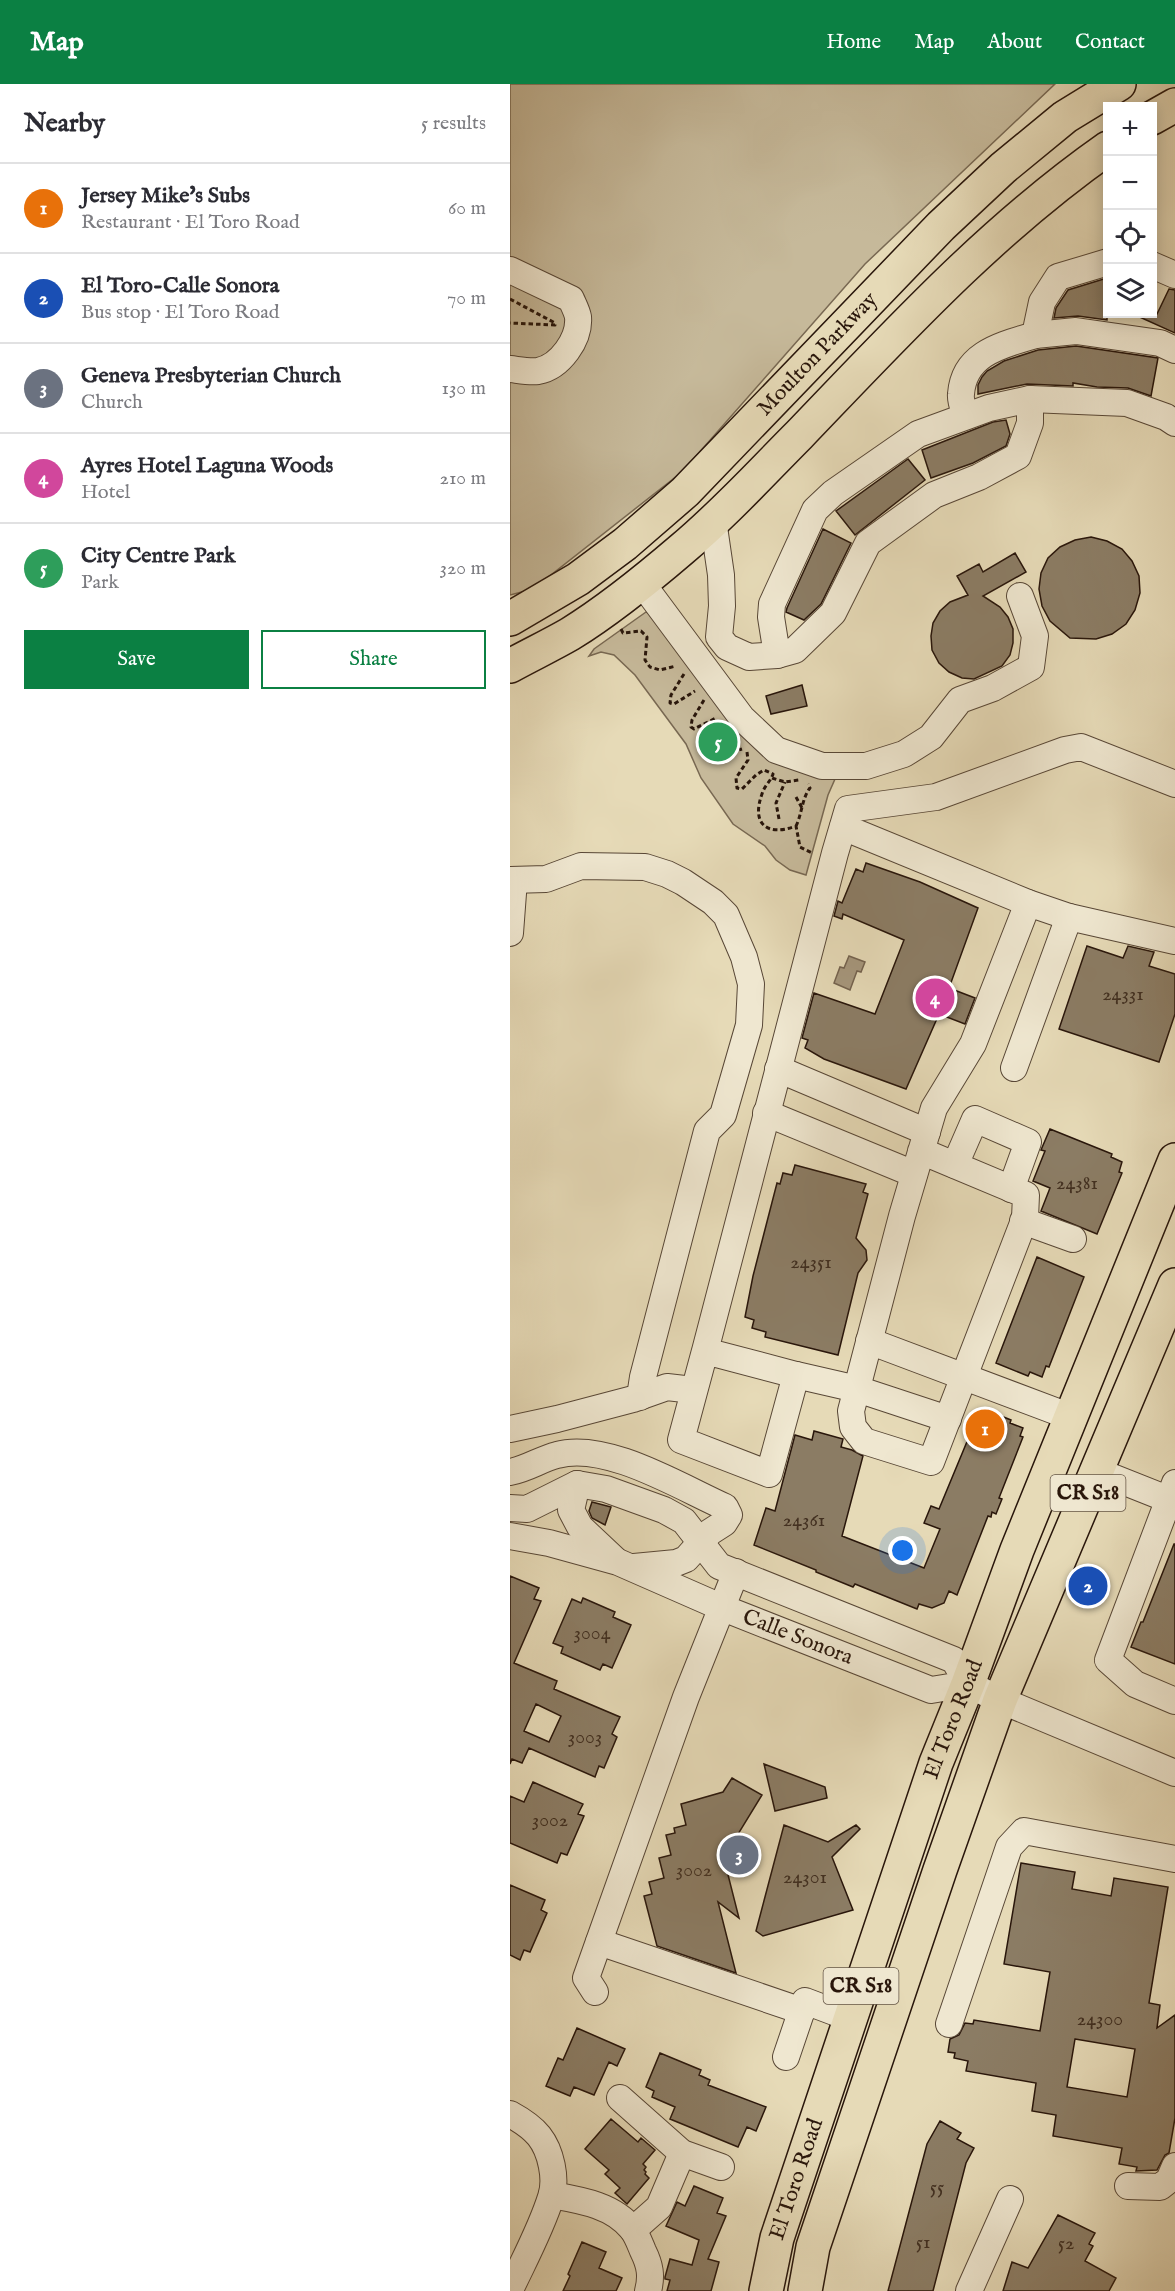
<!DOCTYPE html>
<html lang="en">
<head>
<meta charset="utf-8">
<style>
	:root { --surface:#fff; --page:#f7f7f7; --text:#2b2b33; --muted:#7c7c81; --line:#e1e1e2; --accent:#0b8043 }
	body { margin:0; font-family:"IM FELL English",serif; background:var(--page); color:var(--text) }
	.controls { position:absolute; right:18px; top:18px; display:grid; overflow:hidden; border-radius:0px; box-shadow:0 3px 15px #0003 }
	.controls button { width:54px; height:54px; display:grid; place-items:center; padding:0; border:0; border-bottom:2px solid var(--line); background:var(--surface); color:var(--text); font:30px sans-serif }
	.you { position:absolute; left:393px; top:1467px; width:21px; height:21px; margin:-15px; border:4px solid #fff; border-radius:50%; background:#1a73e8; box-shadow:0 0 0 9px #1a73e833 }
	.badge { display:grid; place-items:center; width:39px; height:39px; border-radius:50%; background:var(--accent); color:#fff; font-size:20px; font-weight:700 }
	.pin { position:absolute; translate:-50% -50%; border:3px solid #fff; box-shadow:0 2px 6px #0006 }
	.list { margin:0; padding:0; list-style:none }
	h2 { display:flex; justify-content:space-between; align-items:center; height:78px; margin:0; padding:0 24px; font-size:26px }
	h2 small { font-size:20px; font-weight:400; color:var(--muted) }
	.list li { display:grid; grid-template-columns:39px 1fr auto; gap:18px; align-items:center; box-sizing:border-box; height:90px; padding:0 24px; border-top:2px solid var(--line) }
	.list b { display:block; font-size:22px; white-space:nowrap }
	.list p { margin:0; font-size:20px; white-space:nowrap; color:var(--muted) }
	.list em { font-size:20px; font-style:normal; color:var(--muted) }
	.actions { display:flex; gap:12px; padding:18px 24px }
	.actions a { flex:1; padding:14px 0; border:2px solid var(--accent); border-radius:0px; text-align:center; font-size:21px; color:var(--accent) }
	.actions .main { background:var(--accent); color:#fff }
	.icon { flex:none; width:33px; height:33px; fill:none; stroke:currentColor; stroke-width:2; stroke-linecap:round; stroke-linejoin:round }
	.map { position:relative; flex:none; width:665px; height:2207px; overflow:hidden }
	header { display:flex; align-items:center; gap:36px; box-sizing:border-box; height:84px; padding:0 30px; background:var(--accent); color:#fff }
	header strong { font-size:28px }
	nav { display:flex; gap:33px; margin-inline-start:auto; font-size:21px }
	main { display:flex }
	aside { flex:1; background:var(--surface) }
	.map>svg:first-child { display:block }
	.green { fill:#c6b99a; stroke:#786852; stroke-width:1.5 }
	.water { fill:#a6977d; stroke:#74634f; stroke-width:1.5 }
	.building { fill:#8b7c64; stroke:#29160b; stroke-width:1.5; fill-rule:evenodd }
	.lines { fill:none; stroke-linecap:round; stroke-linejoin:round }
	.minor-casing { stroke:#584736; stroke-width:28 }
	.major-casing { stroke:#29160b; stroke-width:36 }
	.path { stroke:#29160b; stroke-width:3; stroke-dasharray:4.5 3; stroke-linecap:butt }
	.minor { stroke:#efe7d0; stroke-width:26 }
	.major { stroke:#e6dab7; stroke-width:33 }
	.labels { text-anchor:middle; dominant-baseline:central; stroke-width:6; stroke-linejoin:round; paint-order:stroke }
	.number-label { font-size:20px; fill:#423021 }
	.shield { fill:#efe7d0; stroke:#645546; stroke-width:1.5 }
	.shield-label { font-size:21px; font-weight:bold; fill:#29160b }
	.street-label { font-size:22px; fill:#29160b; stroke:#efe7d0 }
</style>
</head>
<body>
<header>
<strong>Map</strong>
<nav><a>Home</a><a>Map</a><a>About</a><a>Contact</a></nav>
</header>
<main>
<aside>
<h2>Nearby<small>5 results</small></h2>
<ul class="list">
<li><span class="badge" style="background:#e8710a">1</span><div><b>Jersey Mike's Subs</b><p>Restaurant · El Toro Road</p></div><em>60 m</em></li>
<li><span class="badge" style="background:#1a4fb4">2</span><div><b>El Toro-Calle Sonora</b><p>Bus stop · El Toro Road</p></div><em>70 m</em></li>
<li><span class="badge" style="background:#6b7280">3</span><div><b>Geneva Presbyterian Church</b><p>Church</p></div><em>130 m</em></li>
<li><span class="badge" style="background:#d1479c">4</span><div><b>Ayres Hotel Laguna Woods</b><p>Hotel</p></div><em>210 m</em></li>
<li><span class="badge" style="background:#2e9e5b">5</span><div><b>City Centre Park</b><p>Park</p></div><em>320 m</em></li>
</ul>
<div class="actions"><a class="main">Save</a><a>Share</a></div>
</aside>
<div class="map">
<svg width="665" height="2207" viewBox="0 0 665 2207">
	<rect width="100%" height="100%" fill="#e6dab7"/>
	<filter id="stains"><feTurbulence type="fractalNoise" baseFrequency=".00333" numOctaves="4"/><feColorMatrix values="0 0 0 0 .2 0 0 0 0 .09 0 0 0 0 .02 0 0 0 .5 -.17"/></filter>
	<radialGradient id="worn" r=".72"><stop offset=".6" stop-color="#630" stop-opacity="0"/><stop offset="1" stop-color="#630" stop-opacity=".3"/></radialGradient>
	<path class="green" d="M 0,0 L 545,0 L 355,180 L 172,388 L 23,505 L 0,511 Z
		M 136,528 L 146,532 L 300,689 L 325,695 L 318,711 L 296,791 L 280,786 L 266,776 L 255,762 L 223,740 L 191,694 L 176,660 L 125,591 L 104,571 L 91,568 L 79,572 L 84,565 Z"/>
	<path class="water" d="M 339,872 L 355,878 L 351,888 L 347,887 L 340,906 L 324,899 L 330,883 L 334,884 Z"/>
	<path class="building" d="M 597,194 L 597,236 L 568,232 L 544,234 L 546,224 L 558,206 Z
		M 659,205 L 665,206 L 665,249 L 623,230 L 647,230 Z
		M 566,262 L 648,274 L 641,312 L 618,304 L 587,303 L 563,299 L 563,302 L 517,300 L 468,310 L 468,301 L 472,293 L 477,287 L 494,277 L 528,266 Z
		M 496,336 L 500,350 L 496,362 L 463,379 L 421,394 L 412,366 L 483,338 Z
		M 398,375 L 415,396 L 345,451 L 326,427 Z
		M 313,445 L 341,459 L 311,520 L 294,536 L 276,528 L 277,524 Z
		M 581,453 L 597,457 L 612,465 L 622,477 L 629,492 L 630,509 L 625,526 L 616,540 L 602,550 L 586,555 L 560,554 L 540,537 L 532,522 L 529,505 L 531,489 L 538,474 L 550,463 L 565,456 Z
		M 505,469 L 516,488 L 473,512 L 490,523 L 498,533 L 503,545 L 503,559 L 500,571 L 492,582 L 464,595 L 452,594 L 439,588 L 429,579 L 422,566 L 421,552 L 423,539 L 430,527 L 440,518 L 458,511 L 447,492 L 469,480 L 473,488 Z
		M 292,601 L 297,622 L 261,630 L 256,612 Z
		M 356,779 L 410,798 L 468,824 L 439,904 L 465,914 L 455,940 L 429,930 L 396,1005 L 314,975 L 295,964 L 298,956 L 292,954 L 304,909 L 365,930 L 394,856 L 333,830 L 332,835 L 324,832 L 328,817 L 332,819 L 346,785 L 353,788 Z
		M 577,862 L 613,874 L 618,862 L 644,868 L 639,882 L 665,890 L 665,930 L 649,978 L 549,945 Z
		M 540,1045 L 602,1070 L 601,1073 L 612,1078 L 609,1088 L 612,1089 L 587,1150 L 531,1127 L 540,1104 L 523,1097 L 535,1067 L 531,1066 Z
		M 285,1081 L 356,1100 L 353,1108 L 358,1110 L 346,1154 L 356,1166 L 357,1176 L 348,1189 L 328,1271 L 255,1253 L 256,1248 L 242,1244 L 244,1236 L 235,1233 L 243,1192 L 267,1099 L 270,1100 L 273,1089 L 282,1091 Z
		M 527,1173 L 574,1193 L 539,1283 L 536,1282 L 532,1293 L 520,1288 L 518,1292 L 486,1279 Z
		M 471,1324 L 501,1336 L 500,1339 L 513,1344 L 510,1352 L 513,1353 L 489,1414 L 492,1415 L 486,1430 L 482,1428 L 481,1433 L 478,1432 L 447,1511 L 439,1507 L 434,1519 L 422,1524 L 409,1520 L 407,1525 L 345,1500 L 343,1503 L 306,1488 L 306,1486 L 244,1461 L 256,1424 L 265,1427 L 285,1351 L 302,1356 L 304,1347 L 333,1355 L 331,1363 L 342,1366 L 353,1372 L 332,1452 L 414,1484 L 430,1445 L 414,1439 L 421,1422 L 429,1425 Z
		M 82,1418 L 101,1423 L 95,1441 L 82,1434 L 79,1427 Z
		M 664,1460 L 665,1460 L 665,1580 L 621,1563 L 631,1538 L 633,1538 Z
		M 0,1492 L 29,1504 L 24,1515 L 31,1517 L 4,1579 L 47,1597 L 44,1605 L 110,1633 L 102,1650 L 107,1653 L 94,1684 L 89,1682 L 85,1693 L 19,1664 L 12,1679 L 2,1675 L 0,1680 ZM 26,1620 L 51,1632 L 39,1658 L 14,1647 Z
		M 73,1514 L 105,1528 L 103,1533 L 121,1541 L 102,1584 L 93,1580 L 90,1586 L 51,1569 L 53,1563 L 43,1559 L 62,1515 L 71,1519 Z
		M 254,1680 L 315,1703 L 317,1714 L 265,1727 Z
		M 222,1694 L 252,1711 L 228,1750 L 234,1774 L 215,1779 L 229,1834 L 208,1818 L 226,1889 L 147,1862 L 134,1812 L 142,1810 L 139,1798 L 154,1794 L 149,1774 L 161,1771 L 156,1751 L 165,1749 L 164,1744 L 176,1741 L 171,1720 L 213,1708 Z
		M 23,1698 L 73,1720 L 68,1730 L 74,1732 L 57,1771 L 51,1769 L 47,1779 L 0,1759 L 0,1712 L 14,1718 Z
		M 274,1741 L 318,1758 L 346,1741 L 350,1745 L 322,1773 L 343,1826 L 253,1852 L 246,1847 Z
		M 511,1779 L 565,1788 L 562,1805 L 601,1812 L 604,1794 L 658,1803 L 639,1919 L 650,1921 L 647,1944 L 665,1931 L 665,2034 L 659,2069 L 655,2071 L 647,2086 L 626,2087 L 627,2083 L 609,2080 L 612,2064 L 543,2052 L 546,2031 L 522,2027 L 526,1999 L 456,1987 L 458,1977 L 444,1974 L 445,1969 L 438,1968 L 440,1955 L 449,1951 L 455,1939 L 463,1940 L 464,1936 L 530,1947 L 540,1888 L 494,1880 ZM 565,1955 L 625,1965 L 617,2013 L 557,2003 Z
		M 0,1801 L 35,1816 L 31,1826 L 37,1829 L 20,1868 L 14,1866 L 10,1876 L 0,1871 Z
		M 67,1944 L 115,1965 L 107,1982 L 99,1978 L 84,2011 L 64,2003 L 60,2012 L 36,2002 L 48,1974 L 53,1976 Z
		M 150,1969 L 191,1986 L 189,1991 L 200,1996 L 198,2001 L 256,2023 L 246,2047 L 237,2043 L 228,2063 L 160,2035 L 165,2023 L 142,2013 L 144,2007 L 136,2003 Z
		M 101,2035 L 128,2058 L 131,2054 L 145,2066 L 133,2080 L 136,2083 L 134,2086 L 136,2088 L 135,2090 L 139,2094 L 117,2120 L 105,2109 L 110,2104 L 95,2090 L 99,2086 L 75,2065 Z
		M 430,2037 L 451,2049 L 447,2055 L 464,2064 L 456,2079 L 423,2207 L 378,2207 L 417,2060 Z
		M 184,2102 L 213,2114 L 207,2129 L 216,2132 L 198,2175 L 209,2178 L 201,2207 L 157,2207 L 160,2196 L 155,2195 L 155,2193 L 160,2175 L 182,2181 L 189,2156 L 156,2142 L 167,2118 L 175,2122 Z
		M 548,2131 L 585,2149 L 579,2160 L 583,2162 L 575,2177 L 606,2194 L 599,2207 L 493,2207 L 502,2178 L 518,2184 Z
		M 72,2158 L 96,2168 L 89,2184 L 112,2194 L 106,2207 L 53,2207 L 60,2192 L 58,2190 Z"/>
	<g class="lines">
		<defs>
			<g id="minor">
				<path d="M 642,181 L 665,191"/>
				<path d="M 0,186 L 61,215 C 63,220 67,227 68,233 C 70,255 50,283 28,287 C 19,288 9,286 0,285"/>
				<path d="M 525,251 L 566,247 L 650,259 L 665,266"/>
				<path d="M 456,332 C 454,326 450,317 451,310 C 454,269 492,261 525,251 L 532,218 L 548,193 L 598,178"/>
				<path d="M 203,436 L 211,491 L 212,522 L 209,553 L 217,563 L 239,573 L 267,571 L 285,566 L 323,529 L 358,459 L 424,411 L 469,393 L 508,372 L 520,339 L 520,315"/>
				<path d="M 131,498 L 232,634 L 266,666 L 312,682 L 356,682 L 394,670 L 421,653 L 450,616 L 483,604 L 521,583 L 525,552 L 510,512"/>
				<path d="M 267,571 L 261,533 L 262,520 L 305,426 L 323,409 L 408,350 L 479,324 L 520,315 L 617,319 L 656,333 L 665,339"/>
				<path d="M 333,743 L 518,819 L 559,833 L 665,857"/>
				<path d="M 0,796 L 36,795 L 71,782 L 135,783 L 157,790 L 173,798 L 203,818 L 216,831 L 234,873 L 241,900 L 239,941 L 213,1031 L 197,1047 L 133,1293 L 130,1313"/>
				<path d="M 0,849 L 4,796"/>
				<path d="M 504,984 L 559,833"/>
				<path d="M 268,985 L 417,1048"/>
				<path d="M 256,1029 L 404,1090"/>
				<path d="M 411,1067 L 516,1111 L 515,1134 L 421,1378 L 354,1357 L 343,1343 L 341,1327 L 392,1132 L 424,1024 L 463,960 L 518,819"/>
				<path d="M 445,1081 L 465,1035 L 518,1058 L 501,1105"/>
				<path d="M 513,1137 L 563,1155"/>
				<path d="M 359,1257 L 561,1333"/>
				<path d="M 195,1267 L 171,1356 L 259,1390 L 286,1291 L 195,1267 L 325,769 L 338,725 L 426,713 L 555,666 L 571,663 L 665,700"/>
				<path d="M 286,1291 L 347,1305 L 438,1335"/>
				<path d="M 0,1345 L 47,1335 L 123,1315 L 157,1303 L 183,1306"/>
				<path d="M 587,1387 L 665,1418"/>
				<path d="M 0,1388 C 17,1385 31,1375 47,1371 C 96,1357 170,1403 215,1423 L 219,1431 L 214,1439 L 200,1448 L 176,1475 L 166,1479 L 124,1483"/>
				<path d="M 665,1399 L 598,1576 L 625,1600 L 665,1617"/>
				<path d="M 67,1400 L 61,1426 L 70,1443 L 104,1475"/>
				<path d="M 0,1424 L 17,1425 L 67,1400 L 96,1405 L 154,1426 L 174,1437 L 209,1482 L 444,1576 L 458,1600 L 490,1616 L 665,1689"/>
				<path id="s1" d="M 0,1452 L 39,1459 L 108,1478 L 213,1524 L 421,1606 L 458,1600"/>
				<path d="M 89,1858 L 292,1927"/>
				<path d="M 85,1908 L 76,1894 L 176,1613 L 226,1488"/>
				<path d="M 439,1940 L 499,1763 L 514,1747 L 665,1775"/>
				<path d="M 276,1973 L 295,1917 L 340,1934"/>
				<path d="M 110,2014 L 172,2069 L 211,2083"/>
				<path d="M 0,2030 C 11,2036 21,2042 29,2052 C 41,2067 47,2095 41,2113 C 31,2145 14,2176 0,2206"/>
				<path d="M 618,2102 L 650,2103 L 659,2096 L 665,2082"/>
				<path d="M 42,2111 C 70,2116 103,2121 122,2145 C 127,2151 130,2160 133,2167 C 140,2181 142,2192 138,2207"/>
				<path d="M 123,2146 L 149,2123 L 172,2069"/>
				<path d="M 459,2207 L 500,2115"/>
			</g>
			<g id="major">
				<path d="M 642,34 L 665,21"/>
				<path id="s2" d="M 0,535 L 68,495 L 115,460 L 175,408 L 431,142 L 493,84 L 555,33 L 609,0"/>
				<path d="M 0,582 C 20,571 41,561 60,550 C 99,526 137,495 172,465 C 214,430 251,389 289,351 C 387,249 481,146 598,64"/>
				<path id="s3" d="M 256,2207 L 267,2154 L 426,1679 L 458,1600 L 507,1466 L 665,1076"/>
				<path d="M 295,2207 L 303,2163 L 430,1786 L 490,1616 L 665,1201"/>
			</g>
		</defs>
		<use href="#minor" class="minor-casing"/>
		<use href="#major" class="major-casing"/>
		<path class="path" d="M 0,215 L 45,239 L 45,241 L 0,239
			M 111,545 L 113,549 L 131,547 L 137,553 L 135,576 L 140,583 L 150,586 L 166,582
			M 174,590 L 161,611 L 160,619 L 164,620 L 185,607
			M 194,616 L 182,636 L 181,643 L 184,645 L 206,634
			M 212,642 C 204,651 195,657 198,670 L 204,673 L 214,674 L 221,668 L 232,665
			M 237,668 L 238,676 L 226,694 L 227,704 L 232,705 L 246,691 L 254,686 L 263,690 C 261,697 254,702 252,710 C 241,740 257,753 286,742 L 290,763 L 302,769
			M 262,694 L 275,698 L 289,696
			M 286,713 L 292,724
			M 269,735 L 266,719 L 275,698
			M 286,742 C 292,730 292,714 300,704 L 298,700"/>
		<use href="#minor" class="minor"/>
		<use href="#major" class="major"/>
	</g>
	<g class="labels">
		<g class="number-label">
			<text x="613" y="910">24331</text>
			<text x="567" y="1099">24381</text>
			<text x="301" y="1178">24351</text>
			<text x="294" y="1436">24361</text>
			<text x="82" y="1549">3004</text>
			<text x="75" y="1653">3003</text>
			<text x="40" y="1736">3002</text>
			<text x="184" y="1786">3002</text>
			<text x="295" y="1793">24301</text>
			<text x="590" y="1935">24300</text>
			<text x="427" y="2103">55</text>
			<text x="413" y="2158">51</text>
			<text x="556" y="2159">52</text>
		</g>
		<g class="shield">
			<rect x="540.5" y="1391" width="75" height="36" rx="4.5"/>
			<rect x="313.5" y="1884" width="75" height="36" rx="4.5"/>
		</g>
		<g class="shield-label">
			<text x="578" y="1409">CR S18</text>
			<text x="351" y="1902">CR S18</text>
		</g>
		<g class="street-label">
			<text stroke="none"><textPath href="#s2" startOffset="408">Moulton Parkway</textPath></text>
			<text stroke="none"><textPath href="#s1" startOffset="306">Calle Sonora</textPath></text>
			<text stroke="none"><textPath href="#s3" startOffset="602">El Toro Road</textPath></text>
			<text stroke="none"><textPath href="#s3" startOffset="116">El Toro Road</textPath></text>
		</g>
	</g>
	<rect width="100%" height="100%" filter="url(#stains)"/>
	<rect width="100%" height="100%" fill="url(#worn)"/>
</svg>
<div class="controls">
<button>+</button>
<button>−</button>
<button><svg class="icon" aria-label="locate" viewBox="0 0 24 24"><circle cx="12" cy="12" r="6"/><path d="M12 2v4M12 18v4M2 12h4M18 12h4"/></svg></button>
<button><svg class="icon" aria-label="layers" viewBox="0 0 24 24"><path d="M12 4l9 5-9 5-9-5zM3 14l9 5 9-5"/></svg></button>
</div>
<div class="you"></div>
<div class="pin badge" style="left:475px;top:1345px;background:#e8710a">1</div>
<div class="pin badge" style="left:578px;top:1502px;background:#1a4fb4">2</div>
<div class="pin badge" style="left:229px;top:1771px;background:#6b7280">3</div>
<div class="pin badge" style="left:425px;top:914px;background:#d1479c">4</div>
<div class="pin badge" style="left:208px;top:658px;background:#2e9e5b">5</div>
</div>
</main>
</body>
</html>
